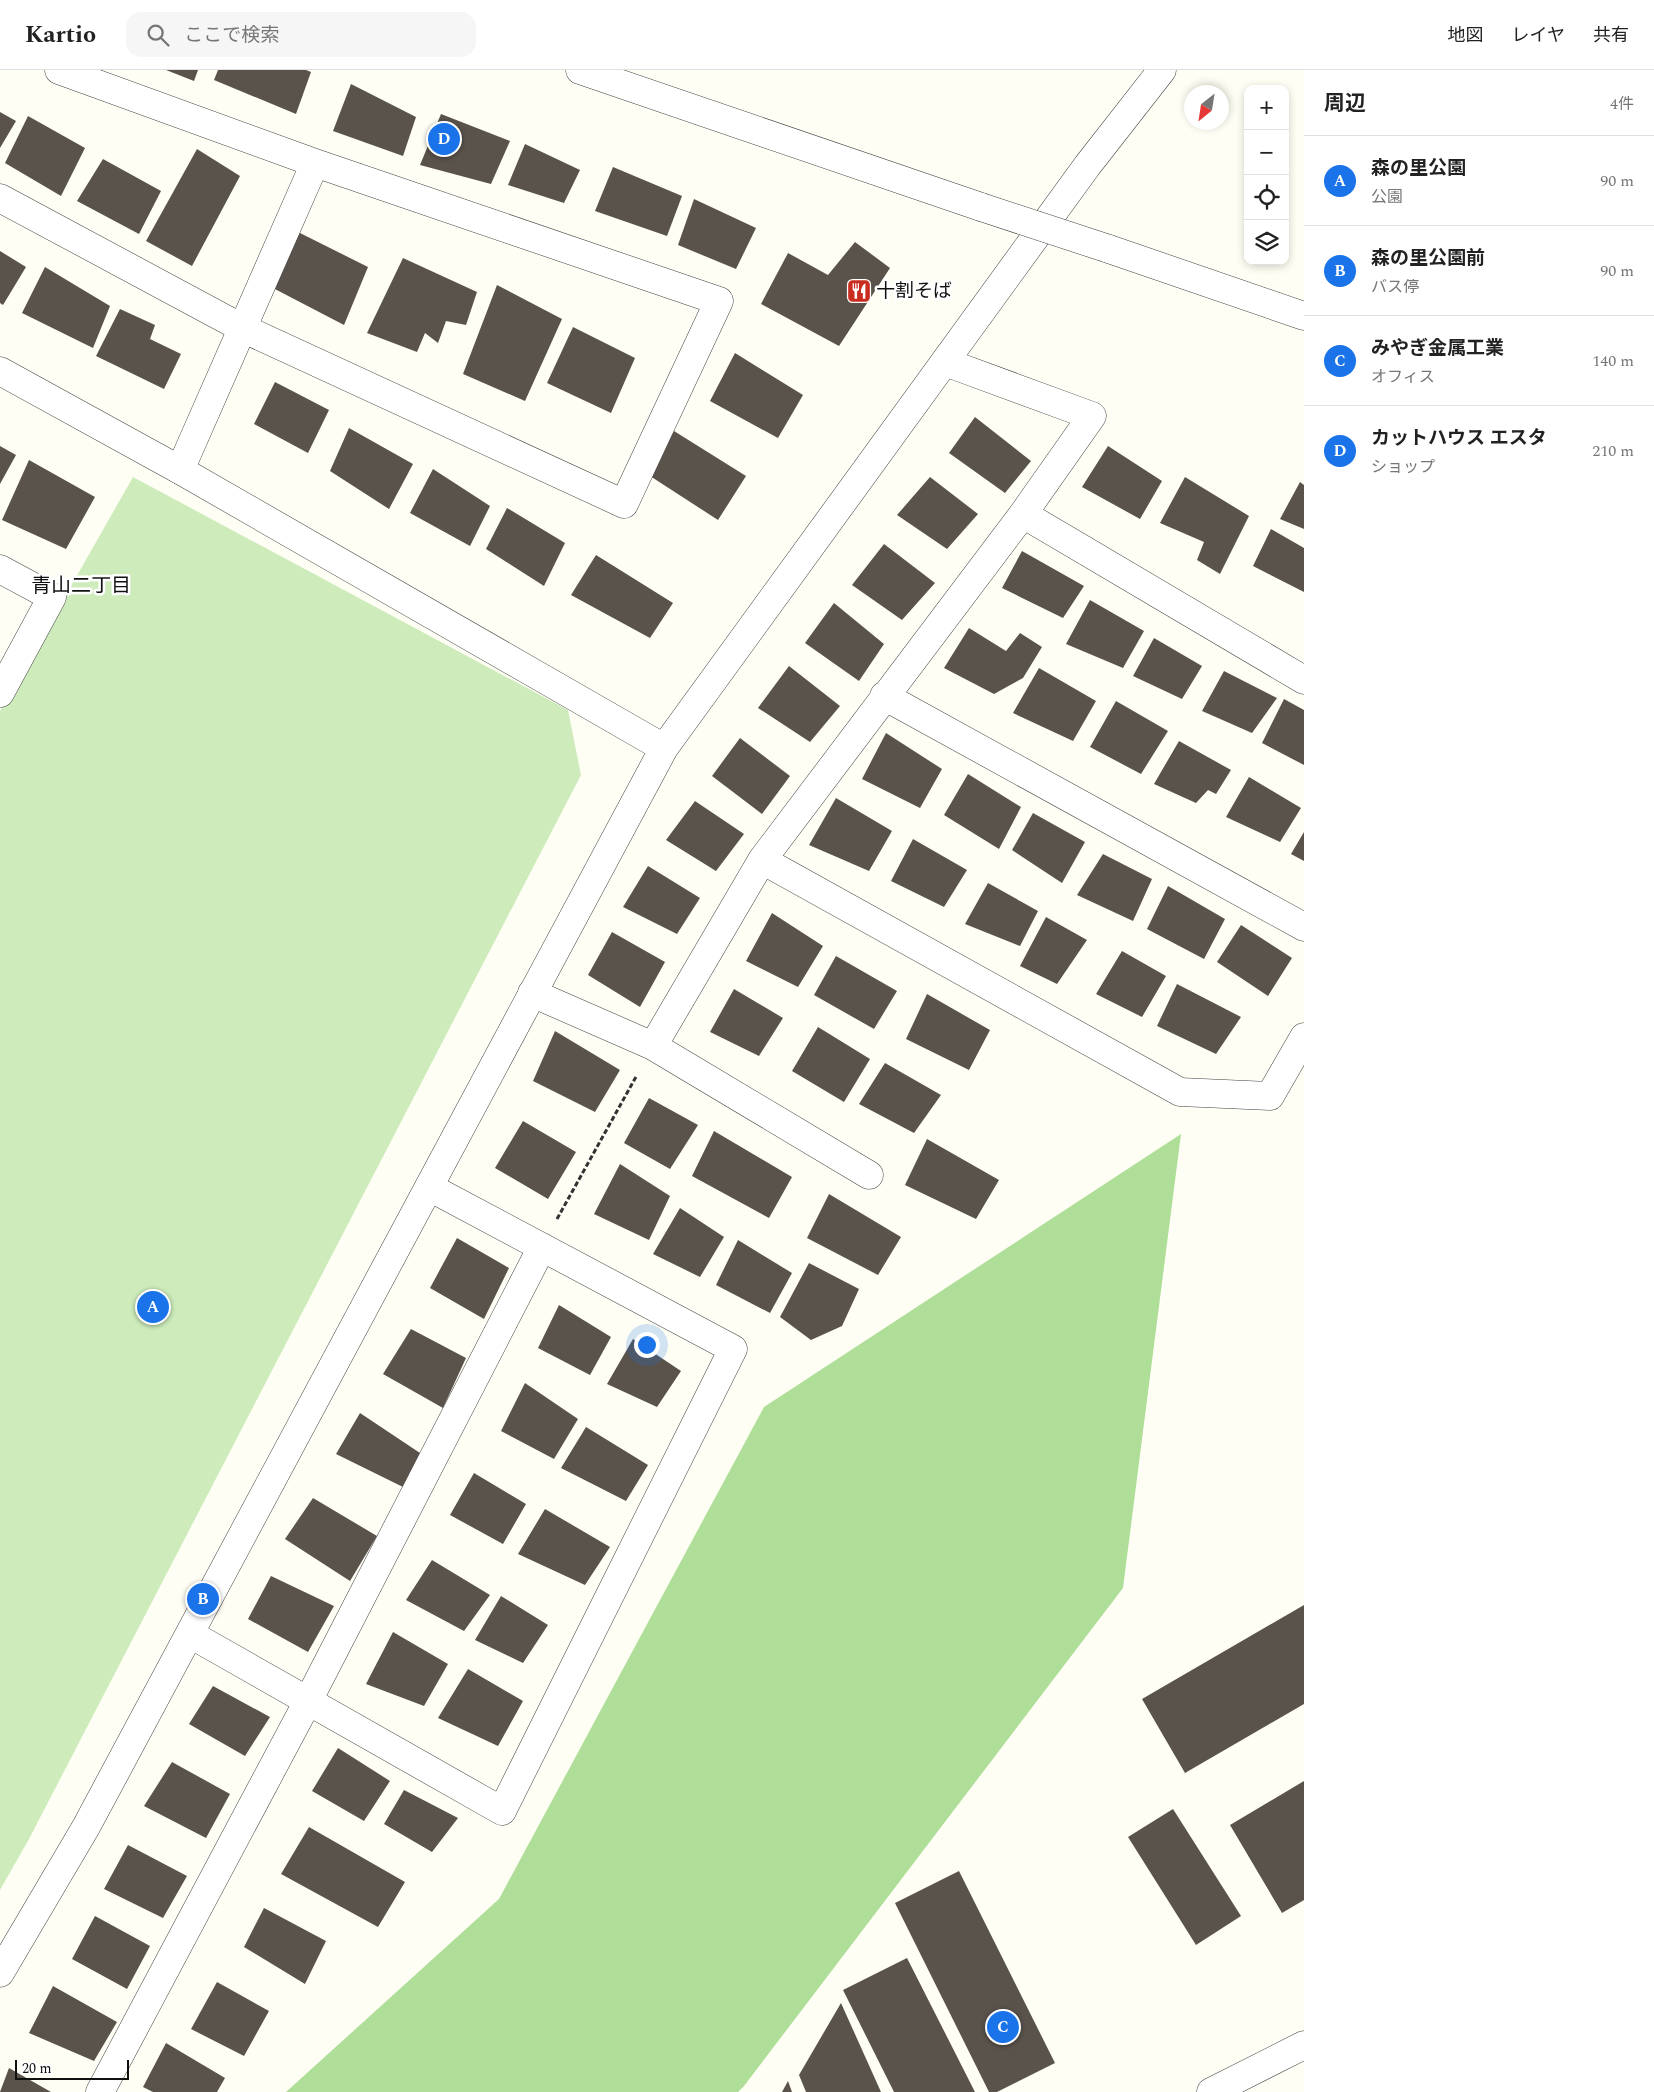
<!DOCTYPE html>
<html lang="ja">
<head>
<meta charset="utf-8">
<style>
	:root { --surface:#fff; --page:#f6f6f6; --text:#222; --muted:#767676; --line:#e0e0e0; --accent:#1a73e8 }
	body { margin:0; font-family:Spectral,"Noto Sans JP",serif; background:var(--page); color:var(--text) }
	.controls { position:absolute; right:15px; top:15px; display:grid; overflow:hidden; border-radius:10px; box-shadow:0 2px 8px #0003 }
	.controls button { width:45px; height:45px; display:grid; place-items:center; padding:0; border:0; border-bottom:1px solid var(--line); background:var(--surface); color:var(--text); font:25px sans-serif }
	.compass { position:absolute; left:1184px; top:15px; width:45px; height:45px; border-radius:50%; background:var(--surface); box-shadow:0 2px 8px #0003; rotate:210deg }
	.scale { position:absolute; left:15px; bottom:12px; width:114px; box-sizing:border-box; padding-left:5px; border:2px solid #101010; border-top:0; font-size:14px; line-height:18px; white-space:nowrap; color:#101010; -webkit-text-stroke:4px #fff; paint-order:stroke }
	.you { position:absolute; left:646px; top:1274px; width:18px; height:18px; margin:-12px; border:4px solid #fff; border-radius:50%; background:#1a73e8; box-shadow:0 0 0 8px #1a73e833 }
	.badge { display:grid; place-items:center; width:32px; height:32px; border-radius:50%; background:var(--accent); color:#fff; font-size:16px; font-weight:700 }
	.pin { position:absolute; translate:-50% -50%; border:2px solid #fff; box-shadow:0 1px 5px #0006 }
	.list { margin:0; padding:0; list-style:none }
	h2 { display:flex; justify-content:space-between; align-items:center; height:65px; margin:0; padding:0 20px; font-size:21px }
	h2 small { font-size:16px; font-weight:400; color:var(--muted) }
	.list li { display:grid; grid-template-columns:32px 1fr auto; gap:15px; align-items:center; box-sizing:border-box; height:90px; padding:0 20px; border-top:1px solid var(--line) }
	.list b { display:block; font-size:19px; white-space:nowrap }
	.list p { margin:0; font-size:16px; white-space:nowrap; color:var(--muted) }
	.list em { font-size:16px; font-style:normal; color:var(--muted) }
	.icon { flex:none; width:28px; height:28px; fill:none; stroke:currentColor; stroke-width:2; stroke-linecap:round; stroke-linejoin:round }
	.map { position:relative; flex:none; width:1304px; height:2022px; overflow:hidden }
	header { display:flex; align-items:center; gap:30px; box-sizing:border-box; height:70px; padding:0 25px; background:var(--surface); border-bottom:1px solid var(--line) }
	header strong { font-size:24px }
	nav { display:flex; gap:28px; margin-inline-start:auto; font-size:18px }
	.search { width:350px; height:45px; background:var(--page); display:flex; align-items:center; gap:12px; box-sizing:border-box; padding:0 18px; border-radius:15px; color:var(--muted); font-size:19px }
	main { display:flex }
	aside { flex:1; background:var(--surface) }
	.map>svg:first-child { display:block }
	.green { fill:#ceecbb }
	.forest { fill:#afde99 }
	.building { fill:#5a534c }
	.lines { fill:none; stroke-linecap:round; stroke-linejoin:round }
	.minor-casing { stroke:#434343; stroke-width:29 }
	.tertiary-casing { stroke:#434343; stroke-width:29 }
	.path { stroke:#323232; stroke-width:3; stroke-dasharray:5 2.5; stroke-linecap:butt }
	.minor { stroke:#fff; stroke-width:28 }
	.tertiary { stroke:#fff; stroke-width:28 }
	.tertiary-bridge-casing { stroke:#434343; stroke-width:29; stroke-linecap:butt }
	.tertiary-bridge { stroke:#fff; stroke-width:28 }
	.labels { text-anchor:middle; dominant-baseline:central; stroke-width:5; stroke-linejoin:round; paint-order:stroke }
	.poi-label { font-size:19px; fill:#101010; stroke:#fff; text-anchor:start }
	.neighbourhood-label { font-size:20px; fill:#101010; stroke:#fff }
</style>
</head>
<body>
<header>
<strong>Kartio</strong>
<div class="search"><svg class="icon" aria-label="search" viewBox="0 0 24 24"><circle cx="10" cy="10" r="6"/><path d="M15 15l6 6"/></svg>ここで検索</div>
<nav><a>地図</a><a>レイヤ</a><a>共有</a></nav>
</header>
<main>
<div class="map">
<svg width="1304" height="2022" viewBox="0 0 1304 2022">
	<rect width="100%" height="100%" fill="#fffef4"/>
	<path class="green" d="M 133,407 L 568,640 L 581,705 L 29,1769 L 0,1820 L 0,641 Z"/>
	<path class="forest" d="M 1181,1064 L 1123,1518 L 744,2016 L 738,2022 L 286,2022 L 499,1829 L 764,1337 Z"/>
	<path class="building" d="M 166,0 L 198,0 L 194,11 Z
		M 218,0 L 306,0 L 311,2 L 296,44 L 214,10 Z
		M 351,14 L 416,47 L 403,86 L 333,61 Z
		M 0,42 L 16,51 L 0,78 Z
		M 441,44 L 510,71 L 491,114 L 420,95 Z
		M 28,46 L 85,78 L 61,126 L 5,93 Z
		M 525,74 L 580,100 L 564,133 L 508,115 Z
		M 197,79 L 240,106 L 192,196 L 146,171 Z
		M 103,89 L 161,121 L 139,164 L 77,131 Z
		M 613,97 L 682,126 L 667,166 L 595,141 Z
		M 694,129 L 756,158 L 736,199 L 678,175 Z
		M 298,162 L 368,197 L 344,255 L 271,217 Z
		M 855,172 L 890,198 L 839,276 L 761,234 L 788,183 L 828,205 Z
		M 0,181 L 26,197 L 3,235 L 0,233 Z
		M 403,188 L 477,222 L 466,255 L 446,251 L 438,273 L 425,263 L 417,282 L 367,263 Z
		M 45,197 L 110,236 L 93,278 L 22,243 Z
		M 497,215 L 562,249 L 525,331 L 463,304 Z
		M 120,239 L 155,255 L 150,269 L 181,284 L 164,319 L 96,286 Z
		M 573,257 L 635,288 L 611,343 L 547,313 Z
		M 735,283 L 803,325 L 778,368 L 710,331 Z
		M 275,312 L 329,340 L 308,383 L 254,354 Z
		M 975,347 L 1031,391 L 1005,423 L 949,383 Z
		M 349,358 L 413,394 L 389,439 L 330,401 Z
		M 674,361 L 746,406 L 718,450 L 650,406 Z
		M 0,376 L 16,385 L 0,414 Z
		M 1108,376 L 1162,411 L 1140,449 L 1082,417 Z
		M 29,390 L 95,427 L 66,479 L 2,450 Z
		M 433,399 L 490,436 L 470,476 L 410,443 Z
		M 930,407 L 978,444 L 947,479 L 897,445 Z
		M 1185,407 L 1249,446 L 1220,504 L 1197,490 L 1204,472 L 1160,453 Z
		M 1300,412 L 1304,415 L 1304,459 L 1280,449 Z
		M 507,438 L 565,473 L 544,516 L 486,479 Z
		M 1271,459 L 1304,478 L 1304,522 L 1253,496 Z
		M 884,474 L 935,513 L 902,550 L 852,515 Z
		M 1022,481 L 1084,516 L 1063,548 L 1002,518 Z
		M 596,485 L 673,533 L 650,568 L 571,525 Z
		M 1090,530 L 1144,561 L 1123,598 L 1066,574 Z
		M 834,533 L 884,574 L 859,611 L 805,573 Z
		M 969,558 L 1006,581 L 1020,563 L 1042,577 L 1023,608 L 994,624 L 944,598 Z
		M 1154,568 L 1202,596 L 1182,629 L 1133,606 Z
		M 789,596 L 840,636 L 810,672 L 758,638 Z
		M 1039,598 L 1096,631 L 1073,671 L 1013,643 Z
		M 1224,601 L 1277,628 L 1252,663 L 1202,641 Z
		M 1284,629 L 1304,640 L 1304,695 L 1262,673 Z
		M 1116,631 L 1168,661 L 1141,704 L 1090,677 Z
		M 886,663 L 942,699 L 920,738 L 862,709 Z
		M 740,668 L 790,706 L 762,744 L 712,706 Z
		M 1179,671 L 1231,700 L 1216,724 L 1208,720 L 1196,733 L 1154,714 Z
		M 968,704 L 1021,737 L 999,779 L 944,745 Z
		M 1249,707 L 1301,738 L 1280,772 L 1226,747 Z
		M 836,728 L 892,761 L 869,801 L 809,775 Z
		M 695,731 L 744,764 L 716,801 L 666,770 Z
		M 1033,743 L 1085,772 L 1062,813 L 1012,780 Z
		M 1304,762 L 1304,791 L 1291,784 Z
		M 913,769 L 967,800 L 944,837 L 891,811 Z
		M 1103,784 L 1152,809 L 1133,851 L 1077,825 Z
		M 648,796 L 700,828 L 677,864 L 623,837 Z
		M 988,813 L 1038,841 L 1020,876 L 965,854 Z
		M 1168,816 L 1225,849 L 1204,889 L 1147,859 Z
		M 772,843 L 823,876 L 798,917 L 746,891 Z
		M 1046,847 L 1087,870 L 1057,914 L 1020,896 Z
		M 1241,855 L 1292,888 L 1268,926 L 1217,892 Z
		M 612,862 L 665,892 L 640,937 L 588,905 Z
		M 1122,881 L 1166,906 L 1142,947 L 1096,924 Z
		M 836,886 L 897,921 L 874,959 L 814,925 Z
		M 1177,914 L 1241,947 L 1216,984 L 1157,956 Z
		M 734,919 L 783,948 L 759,986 L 710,962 Z
		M 927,924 L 990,960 L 969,1000 L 906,969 Z
		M 818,957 L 870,989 L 844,1032 L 792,1001 Z
		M 555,961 L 620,1000 L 595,1042 L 533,1011 Z
		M 885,993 L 941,1025 L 914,1063 L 859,1034 Z
		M 649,1028 L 698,1055 L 670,1099 L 624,1073 Z
		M 523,1051 L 576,1082 L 548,1129 L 495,1098 Z
		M 714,1061 L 792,1107 L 769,1148 L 692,1106 Z
		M 927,1069 L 999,1110 L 976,1149 L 905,1115 Z
		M 620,1094 L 670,1126 L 649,1170 L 594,1144 Z
		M 829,1124 L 901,1167 L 878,1205 L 807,1168 Z
		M 680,1138 L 724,1167 L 700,1207 L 653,1184 Z
		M 457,1168 L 509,1198 L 484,1249 L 430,1218 Z
		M 738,1170 L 792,1203 L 770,1243 L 716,1215 Z
		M 809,1193 L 859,1219 L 842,1256 L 811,1270 L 780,1247 Z
		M 559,1235 L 611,1267 L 590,1305 L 538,1278 Z
		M 411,1259 L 466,1288 L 443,1338 L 383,1304 Z
		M 633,1269 L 681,1301 L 657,1337 L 607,1314 Z
		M 525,1313 L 578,1349 L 554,1389 L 501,1361 Z
		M 360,1343 L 420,1383 L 403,1417 L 336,1384 Z
		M 586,1357 L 648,1395 L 626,1431 L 561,1398 Z
		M 474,1403 L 526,1434 L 503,1474 L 450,1445 Z
		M 313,1428 L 377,1466 L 350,1511 L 285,1469 Z
		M 545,1439 L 610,1477 L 585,1515 L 518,1484 Z
		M 432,1490 L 490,1525 L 464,1561 L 406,1530 Z
		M 271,1506 L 334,1536 L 308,1582 L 248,1549 Z
		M 501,1526 L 548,1555 L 523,1593 L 475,1570 Z
		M 1304,1535 L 1304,1634 L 1185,1703 L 1142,1629 Z
		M 393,1562 L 448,1594 L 424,1636 L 366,1614 Z
		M 468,1599 L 523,1631 L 498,1676 L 438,1648 Z
		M 213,1616 L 270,1647 L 245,1686 L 189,1654 Z
		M 338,1678 L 390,1711 L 364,1751 L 312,1721 Z
		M 172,1692 L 230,1724 L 206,1768 L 144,1736 Z
		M 1304,1711 L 1304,1830 L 1282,1843 L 1230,1755 Z
		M 404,1720 L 458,1748 L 432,1782 L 384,1754 Z
		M 1173,1739 L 1241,1846 L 1196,1875 L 1128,1767 Z
		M 309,1757 L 405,1812 L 378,1857 L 281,1804 Z
		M 128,1775 L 187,1806 L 163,1848 L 104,1819 Z
		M 959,1801 L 1055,1993 L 997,2022 L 989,2022 L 895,1833 Z
		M 264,1838 L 326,1871 L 305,1914 L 244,1877 Z
		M 95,1846 L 150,1876 L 127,1919 L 72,1889 Z
		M 907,1888 L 975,2022 L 894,2022 L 843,1920 Z
		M 217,1912 L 269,1941 L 244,1986 L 191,1959 Z
		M 53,1916 L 117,1952 L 94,1991 L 29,1963 Z
		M 841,1933 L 881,2022 L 806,2022 L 799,2005 Z
		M 166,1973 L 225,2008 L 217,2022 L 153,2022 L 143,2017 Z
		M 9,1998 L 51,2022 L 0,2022 Z
		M 788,2011 L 792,2022 L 782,2022 Z"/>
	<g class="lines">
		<defs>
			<path id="minor" d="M 0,128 L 242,258 L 624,434 L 719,231 L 315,93 L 59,0
				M 180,400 L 315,93
				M 1023,444 L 1304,610
				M 0,499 L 52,527 L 0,623
				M 884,626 L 1304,857
				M 762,790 L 1180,1022 L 1270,1026 L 1304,967
				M 532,923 L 653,976 L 869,1105
				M 653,976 L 762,790 L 1023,444 L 1092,346 L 945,292
				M 190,1564 L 502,1741 L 733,1279 L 429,1117
				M 100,2022 L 308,1631 L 542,1177"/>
			<path id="tertiary" d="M 580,0 L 981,137
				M 1106,178 L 1304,246
				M 0,301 L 180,400 L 664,678
				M 0,1903 L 86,1757 L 664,678 L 1087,96 L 1162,0
				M 1211,2022 L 1304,1975"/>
		</defs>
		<use href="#minor" class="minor-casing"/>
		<use href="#tertiary" class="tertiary-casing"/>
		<path class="path" d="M 557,1149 L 637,1005"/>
		<use href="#minor" class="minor"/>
		<use href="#tertiary" class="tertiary"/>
		<defs>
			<path id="tertiary-bridge" d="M 981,137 L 1106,178"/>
		</defs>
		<use href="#tertiary-bridge" class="tertiary-bridge-casing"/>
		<use href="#tertiary-bridge" class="tertiary-bridge"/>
	</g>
	<defs>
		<symbol id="restaurant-square" viewBox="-11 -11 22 22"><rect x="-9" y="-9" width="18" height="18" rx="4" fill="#c92d20" stroke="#fff"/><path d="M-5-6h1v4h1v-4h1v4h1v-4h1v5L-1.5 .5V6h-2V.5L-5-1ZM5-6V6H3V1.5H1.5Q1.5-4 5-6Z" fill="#fff"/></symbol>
	</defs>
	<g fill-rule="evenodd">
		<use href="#restaurant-square" x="845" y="207" width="28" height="28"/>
	</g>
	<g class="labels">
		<g class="poi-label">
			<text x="876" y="221">十割そば</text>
		</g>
		<g class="neighbourhood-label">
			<text x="81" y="516">青山二丁目</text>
		</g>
	</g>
</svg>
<div class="controls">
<button>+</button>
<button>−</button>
<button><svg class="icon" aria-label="locate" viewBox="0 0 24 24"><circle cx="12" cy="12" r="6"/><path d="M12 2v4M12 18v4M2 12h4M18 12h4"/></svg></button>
<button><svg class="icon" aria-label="layers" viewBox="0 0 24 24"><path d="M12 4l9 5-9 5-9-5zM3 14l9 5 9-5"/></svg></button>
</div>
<svg class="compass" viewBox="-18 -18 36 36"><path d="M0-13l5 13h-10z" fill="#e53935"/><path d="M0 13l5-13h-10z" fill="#767676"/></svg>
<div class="scale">20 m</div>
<div class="you"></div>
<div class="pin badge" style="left:153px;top:1237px">A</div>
<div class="pin badge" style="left:203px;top:1529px">B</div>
<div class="pin badge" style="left:1003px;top:1957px">C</div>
<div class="pin badge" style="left:444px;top:69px">D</div>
</div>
<aside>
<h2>周辺<small>4件</small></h2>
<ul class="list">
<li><span class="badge">A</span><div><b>森の里公園</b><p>公園</p></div><em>90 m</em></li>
<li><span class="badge">B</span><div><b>森の里公園前</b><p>バス停</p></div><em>90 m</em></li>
<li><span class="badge">C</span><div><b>みやぎ金属工業</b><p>オフィス</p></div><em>140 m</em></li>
<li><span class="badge">D</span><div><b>カットハウス エスタ</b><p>ショップ</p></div><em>210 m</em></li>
</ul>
</aside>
</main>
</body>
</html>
